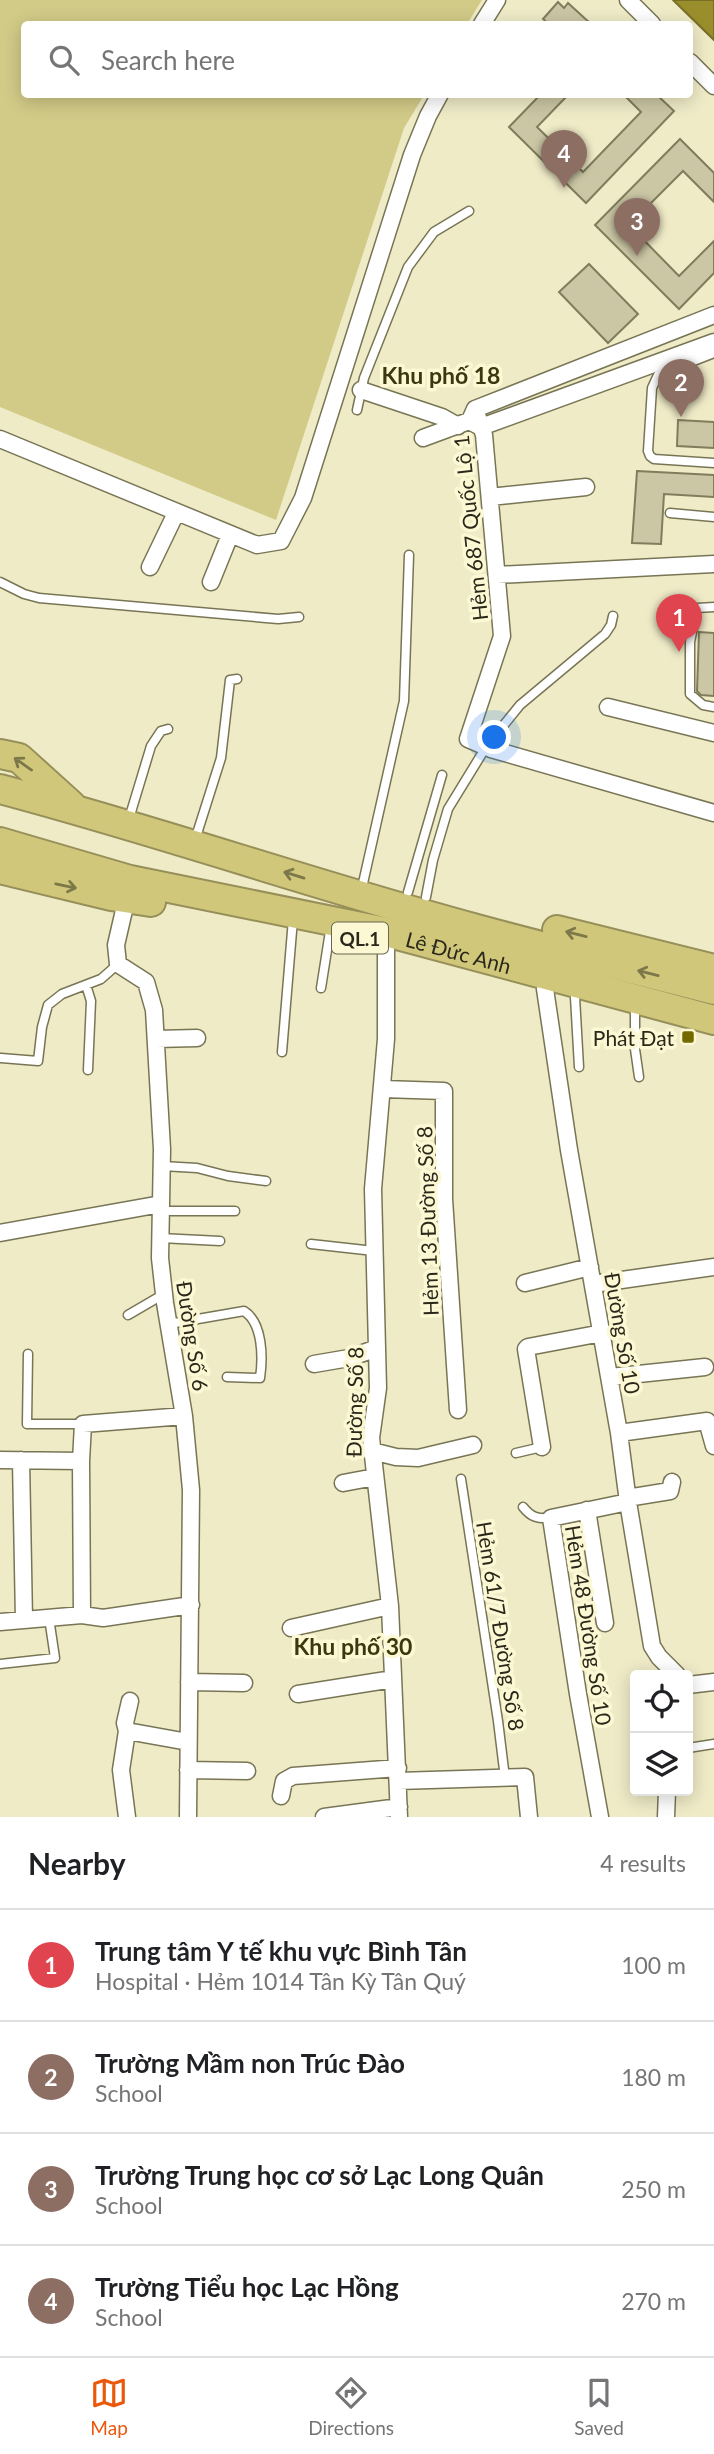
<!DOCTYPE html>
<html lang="en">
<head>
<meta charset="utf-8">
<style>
	:root { --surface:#fff; --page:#f6f6f6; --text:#202124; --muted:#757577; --line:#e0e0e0; --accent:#ea580c }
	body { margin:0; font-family:Lato,sans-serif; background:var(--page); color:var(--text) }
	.controls { position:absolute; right:21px; bottom:21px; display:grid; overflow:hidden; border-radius:7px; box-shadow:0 4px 18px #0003 }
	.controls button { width:63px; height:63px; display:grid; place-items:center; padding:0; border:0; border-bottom:2px solid var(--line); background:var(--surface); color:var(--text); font:35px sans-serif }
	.you { position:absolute; left:495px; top:738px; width:24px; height:24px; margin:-18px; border:5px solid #fff; border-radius:50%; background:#1a73e8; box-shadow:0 0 0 10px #1a73e833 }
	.badge { display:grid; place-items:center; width:46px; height:46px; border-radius:50%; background:var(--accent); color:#fff; font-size:23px; font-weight:700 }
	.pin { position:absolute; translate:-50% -58px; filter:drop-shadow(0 2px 4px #0008) }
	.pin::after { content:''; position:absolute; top:37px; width:24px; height:21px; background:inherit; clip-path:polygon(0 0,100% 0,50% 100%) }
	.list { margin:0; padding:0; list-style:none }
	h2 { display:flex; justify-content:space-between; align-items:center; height:91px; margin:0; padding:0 28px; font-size:30px }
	h2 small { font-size:23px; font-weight:400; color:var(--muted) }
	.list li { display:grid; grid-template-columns:46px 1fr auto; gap:21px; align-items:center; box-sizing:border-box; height:112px; padding:0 28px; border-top:2px solid var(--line) }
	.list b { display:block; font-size:26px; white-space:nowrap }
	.list p { margin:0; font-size:23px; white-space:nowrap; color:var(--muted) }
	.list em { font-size:23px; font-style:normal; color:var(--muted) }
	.icon { flex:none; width:38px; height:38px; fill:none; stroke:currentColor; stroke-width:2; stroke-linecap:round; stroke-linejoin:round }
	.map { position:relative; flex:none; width:714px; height:1817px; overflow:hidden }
	.search { position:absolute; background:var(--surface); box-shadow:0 4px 18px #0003; left:21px; right:21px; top:21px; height:77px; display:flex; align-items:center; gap:18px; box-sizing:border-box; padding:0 24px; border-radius:7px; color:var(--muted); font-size:26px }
	.sheet { height:539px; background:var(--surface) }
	nav { display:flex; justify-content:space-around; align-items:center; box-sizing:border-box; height:98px; border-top:2px solid var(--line); background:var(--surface); font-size:19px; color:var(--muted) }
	nav a { display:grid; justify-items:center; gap:4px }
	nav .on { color:var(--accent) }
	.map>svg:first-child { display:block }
	.green { fill:#d2ca87 }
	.water { fill:#9a8e2c; stroke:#786f27; stroke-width:2 }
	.building { fill:#cbc7a5; stroke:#807c5c; stroke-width:2 }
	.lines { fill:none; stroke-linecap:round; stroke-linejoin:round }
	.lane-casing { stroke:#787555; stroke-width:11 }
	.street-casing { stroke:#787555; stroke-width:19 }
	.highway-casing { stroke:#968f59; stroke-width:32 }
	.lane { stroke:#fff; stroke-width:8 }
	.street { stroke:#fff; stroke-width:16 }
	.highway { stroke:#d0c77a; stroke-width:28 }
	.oneway { stroke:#7d784a }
	.poi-dot { fill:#746900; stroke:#fcf8d4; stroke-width:2.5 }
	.labels { text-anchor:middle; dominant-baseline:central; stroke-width:7; stroke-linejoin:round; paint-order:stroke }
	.shield { fill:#fcf8d4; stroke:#696652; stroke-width:2 }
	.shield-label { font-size:19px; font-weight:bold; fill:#2a281b }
	.street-label { font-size:21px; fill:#2a281b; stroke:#fcf8d4 }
	.poi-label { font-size:21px; fill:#2a281b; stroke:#fcf8d4; text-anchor:end }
	.neighbourhood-label { font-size:23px; font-weight:bold; fill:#3c370c; stroke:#fcf8d4 }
</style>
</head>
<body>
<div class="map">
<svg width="714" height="1817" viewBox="0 0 714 1817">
	<rect width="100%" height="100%" fill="#efebc7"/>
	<path class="green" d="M 0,0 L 482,0 L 467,24 L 24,24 L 24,94 L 424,95 L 404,128 L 276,520 L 0,407 Z"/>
	<path class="water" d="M 673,0 L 714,0 L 714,40 Z"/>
	<path class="building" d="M 558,2 L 564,8 L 568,3 L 591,24 L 549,24 L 543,19 Z
		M 541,94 L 569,94 L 537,127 L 583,172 L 641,112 L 623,94 L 656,94 L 674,111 L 586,203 L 509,127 Z
		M 680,139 L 714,173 L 714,202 L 683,171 L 629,225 L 679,276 L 714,241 L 714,273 L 679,309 L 595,225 Z
		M 589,264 L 638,314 L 608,343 L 559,292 Z
		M 678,420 L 714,422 L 714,448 L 677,446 Z
		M 637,471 L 714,475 L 714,497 L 664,494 L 661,544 L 632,543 Z
		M 699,632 L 714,633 L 714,696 L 701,695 L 697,691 Z"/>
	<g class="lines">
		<defs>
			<path id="lane" d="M 714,353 L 658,375 L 652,388 L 648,451 L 650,456 L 654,459 L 714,463
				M 357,410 L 364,378 L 408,267 L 434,232 L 469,211
				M 670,513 L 714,517
				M 0,582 L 24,594 L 39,598 L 278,619 L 299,617
				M 714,607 L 697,608 L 690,642 L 690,694 L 703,705 L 714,707
				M 128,822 L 151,746 L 161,731 L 168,729
				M 195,840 L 221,758 L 230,680 L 237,679
				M 361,892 L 404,701 L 409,555
				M 408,892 L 442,775
				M 426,897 L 433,860 L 448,809 L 486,747 L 520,705 L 605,634 L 611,625 L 613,616
				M 86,985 L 91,1001 L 88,1070
				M 321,988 L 331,925
				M 575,997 L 579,1067
				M 635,1013 L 635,1049 L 639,1077
				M 282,1052 L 293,919
				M 1,1058 L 38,1061 L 42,1027 L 48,1005 L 62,994 L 101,979 L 118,964
				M 162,1166 L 197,1168 L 228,1176 L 266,1181
				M 160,1211 L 235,1211
				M 160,1238 L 220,1241
				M 311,1244 L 374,1251
				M 128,1315 L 164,1294
				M 169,1324 L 244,1311 C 263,1323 263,1358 260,1378 L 227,1377
				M 28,1354 L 27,1424 L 83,1424
				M 516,1453 L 542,1447
				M 461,1479 L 498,1721 L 505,1778
				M 523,1507 C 531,1517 537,1519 551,1518
				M 0,1664 L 55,1658 L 49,1618
				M 688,1748 L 714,1744"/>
			<path id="street" d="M 628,0 L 652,24
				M 482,24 L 497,0
				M 690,62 L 714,86
				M 361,390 L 442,417 L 458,426
				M 475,409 L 484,435 L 502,636 L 468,739 L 491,749 L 714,813
				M 471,418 L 475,409 L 714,315
				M 423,438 L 469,421 L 481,427 L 714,342
				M 0,439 L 257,545 L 281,541 L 303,498 L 412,155 L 428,116 L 440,94
				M 490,497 L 586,487
				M 150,567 L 176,513
				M 497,575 L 714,564
				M 211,582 L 230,535
				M 608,707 L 714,733
				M 128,893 L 116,945 L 118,964 L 146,982 L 154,1010 L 162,1149 L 160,1258 L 165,1303 L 184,1416 L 191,1490 L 188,1817
				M 386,932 L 386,1039 L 373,1189 L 378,1388 L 371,1438 L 390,1606 L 399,1817
				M 545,989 L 569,1150 L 619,1433 L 628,1502 L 652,1646 L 659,1657 L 677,1675
				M 156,1039 L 197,1038
				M 383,1089 L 444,1091 L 444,1199 L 458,1410
				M 0,1233 L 161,1204
				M 525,1283 L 590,1267
				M 593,1284 L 714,1267
				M 314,1364 L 349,1358 L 377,1348
				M 610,1377 L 705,1367
				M 619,1433 L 707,1421 L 714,1446
				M 542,1447 L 526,1349 L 528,1347 L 602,1333
				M 372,1451 L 396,1457 L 418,1458 L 473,1445
				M 0,1460 L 81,1461
				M 21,1460 L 24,1620
				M 343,1483 L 375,1477
				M 627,1498 L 670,1491 L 672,1482
				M 587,1510 L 605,1623
				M 82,1615 L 81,1461 L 83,1424 L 184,1416
				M 0,1622 L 82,1615 L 103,1618 L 191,1605
				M 291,1628 L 390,1606
				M 189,1682 L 244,1683
				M 688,1685 L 714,1682
				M 298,1694 L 393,1679
				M 127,1731 L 188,1742
				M 188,1770 L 247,1771
				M 398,1781 L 525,1777 L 529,1817
				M 281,1796 L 284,1781 L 293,1776 L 398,1768
				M 127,1817 L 121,1770 L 127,1731 L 125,1723 L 130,1701
				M 324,1817 L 399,1807
				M 600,1817 L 578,1694 L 551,1518 L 628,1502
				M 666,1817 L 667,1791"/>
			<g id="highway">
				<path d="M 0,754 L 19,758 L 71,805"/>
				<path d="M 0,789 C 159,831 314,885 473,928 C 553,950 634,969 714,990"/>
				<path id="s1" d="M 0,842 L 130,880 L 386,932 L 714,1020"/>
				<path d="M 0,869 L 111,896 L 151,902"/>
				<path d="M 557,930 L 714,969"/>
			</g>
		</defs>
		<use href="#lane" class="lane-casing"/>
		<use href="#street" class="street-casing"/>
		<use href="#highway" class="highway-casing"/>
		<use href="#lane" class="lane"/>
		<use href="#street" class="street"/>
		<use href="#highway" class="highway"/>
	</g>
	<defs><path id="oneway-shaft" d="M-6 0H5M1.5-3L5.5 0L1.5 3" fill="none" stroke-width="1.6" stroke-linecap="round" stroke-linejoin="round" transform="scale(1.75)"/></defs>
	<g class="oneway">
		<use href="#oneway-shaft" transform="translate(23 764) rotate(-145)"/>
		<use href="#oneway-shaft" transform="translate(294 875) rotate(-163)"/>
		<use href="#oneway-shaft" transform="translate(66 886) rotate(12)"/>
		<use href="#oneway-shaft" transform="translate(576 934) rotate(-166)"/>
		<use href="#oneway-shaft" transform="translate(648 973) rotate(-166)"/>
	</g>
	<rect class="poi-dot" x="681" y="1030" width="14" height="14" rx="3.5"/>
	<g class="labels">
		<rect class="shield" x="332" y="922.5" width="56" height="31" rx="5"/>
		<g class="shield-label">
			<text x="360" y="938">QL.1</text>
		</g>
		<g class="street-label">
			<text transform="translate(470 528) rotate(-96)">Hẻm 687 Quốc Lộ 1</text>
			<text stroke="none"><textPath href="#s1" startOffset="472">Lê Đức Anh</textPath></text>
			<text transform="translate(427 1221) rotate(-92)">Hẻm 13 Đường Số 8</text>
			<text transform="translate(623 1333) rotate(80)">Đường Số 10</text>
			<text transform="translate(193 1336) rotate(81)">Đường Số 6</text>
			<text transform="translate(354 1402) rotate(-89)">Đường Số 8</text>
			<text transform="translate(589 1625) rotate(81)">Hẻm 48 Đường Số 10</text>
			<text transform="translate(501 1626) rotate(81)">Hẻm 61/7 Đường Số 8</text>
		</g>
		<g class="poi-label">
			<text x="674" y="1037">Phát Đạt</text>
		</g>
		<g class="neighbourhood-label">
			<text x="441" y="375">Khu phố 18</text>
			<text x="353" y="1646">Khu phố 30</text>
		</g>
	</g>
</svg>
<div class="controls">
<button><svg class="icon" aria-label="locate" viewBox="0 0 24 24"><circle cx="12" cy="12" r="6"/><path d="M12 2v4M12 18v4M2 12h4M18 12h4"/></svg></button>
<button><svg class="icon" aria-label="layers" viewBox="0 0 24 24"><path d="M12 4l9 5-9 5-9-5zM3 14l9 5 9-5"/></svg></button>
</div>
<div class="you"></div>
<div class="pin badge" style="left:679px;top:652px;background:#e0444e">1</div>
<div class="pin badge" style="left:681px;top:417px;background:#8d6e63">2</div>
<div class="pin badge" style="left:637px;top:256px;background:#8d6e63">3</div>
<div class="pin badge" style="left:564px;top:188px;background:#8d6e63">4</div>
<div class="search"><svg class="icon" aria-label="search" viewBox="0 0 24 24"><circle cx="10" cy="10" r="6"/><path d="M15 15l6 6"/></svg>Search here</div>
</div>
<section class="sheet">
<h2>Nearby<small>4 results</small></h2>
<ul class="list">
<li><span class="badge" style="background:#e0444e">1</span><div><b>Trung tâm Y tế khu vực Bình Tân</b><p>Hospital · Hẻm 1014 Tân Kỳ Tân Quý</p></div><em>100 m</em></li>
<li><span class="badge" style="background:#8d6e63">2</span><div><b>Trường Mầm non Trúc Đào</b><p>School</p></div><em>180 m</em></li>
<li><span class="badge" style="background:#8d6e63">3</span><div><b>Trường Trung học cơ sở Lạc Long Quân</b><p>School</p></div><em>250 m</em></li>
<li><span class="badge" style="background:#8d6e63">4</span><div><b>Trường Tiểu học Lạc Hồng</b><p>School</p></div><em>270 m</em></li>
</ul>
</section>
<nav>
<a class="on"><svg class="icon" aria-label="map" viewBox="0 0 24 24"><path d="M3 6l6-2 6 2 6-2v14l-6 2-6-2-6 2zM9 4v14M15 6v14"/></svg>Map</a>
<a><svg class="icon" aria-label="directions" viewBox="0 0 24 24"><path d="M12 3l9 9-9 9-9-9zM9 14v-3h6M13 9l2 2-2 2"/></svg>Directions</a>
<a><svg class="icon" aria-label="saved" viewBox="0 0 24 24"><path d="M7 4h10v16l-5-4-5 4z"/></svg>Saved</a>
</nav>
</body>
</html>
